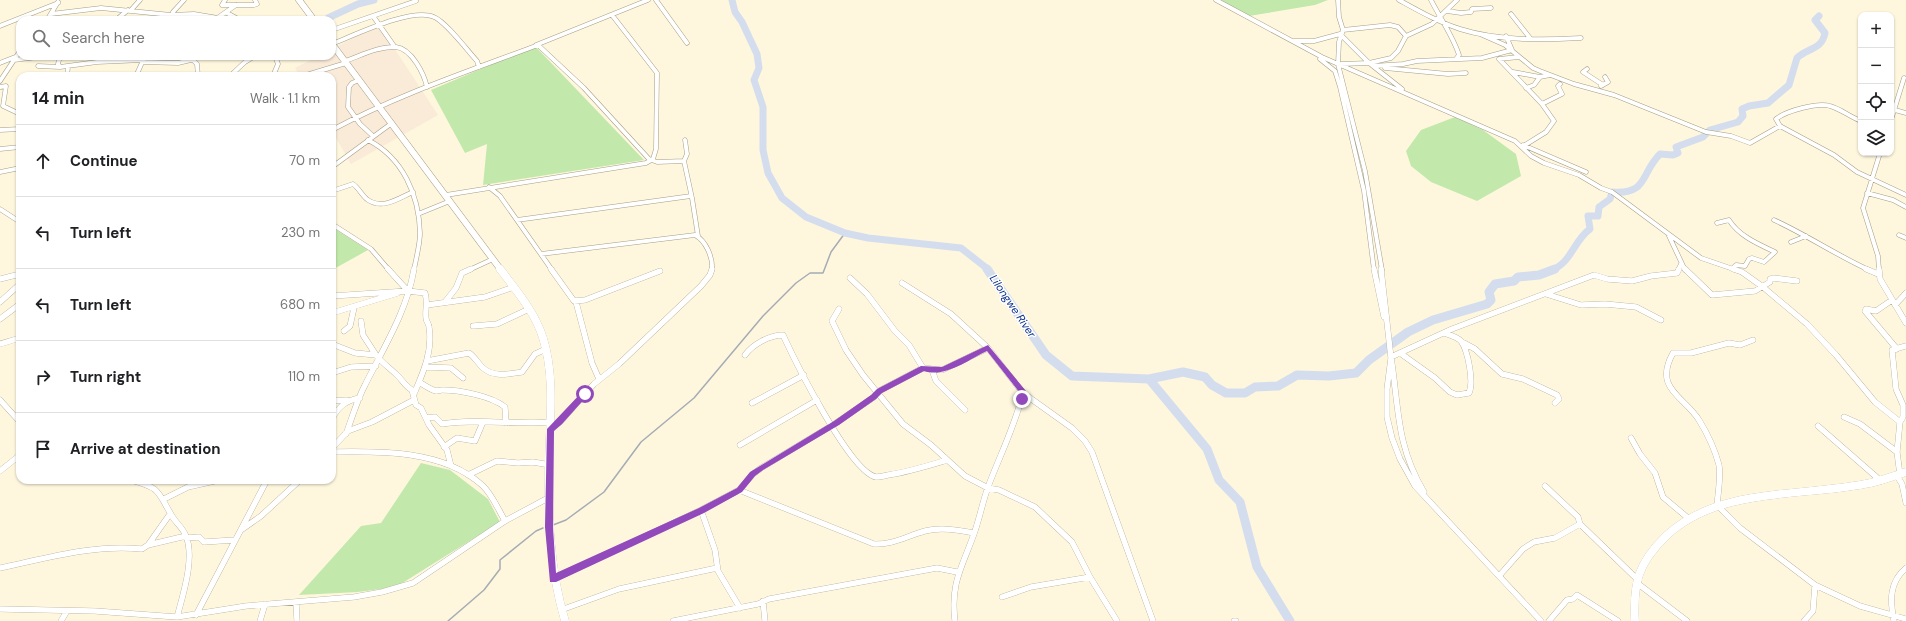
<!DOCTYPE html>
<html lang="en">
<head>
<meta charset="utf-8">
<style>
	:root { --surface:#fff; --page:#f6f6f6; --text:#202124; --muted:#757577; --line:#e0e0e0 }
	body { margin:0; font-family:"DM Sans",sans-serif; background:var(--page); color:var(--text) }
	.controls { position:absolute; right:12px; top:12px; display:grid; overflow:hidden; border-radius:8px; box-shadow:0 1px 3px #0004 }
	.controls button { width:36px; height:36px; display:grid; place-items:center; padding:0; border:0; border-bottom:1px solid var(--line); background:var(--surface); color:var(--text); font:20px sans-serif }
	.stop { position:absolute; width:12px; height:12px; margin:-9px; border:3px solid #9249bb; border-radius:50%; background:#fff }
	.stop.end { background:#9249bb; border-color:#fff; box-shadow:0 1px 4px #0008 }
	.list { margin:0; padding:0; list-style:none }
	h2 { display:flex; justify-content:space-between; align-items:center; height:52px; margin:0; padding:0 16px; font-size:17px }
	h2 small { font-size:13px; font-weight:400; color:var(--muted) }
	.list li { display:grid; grid-template-columns:26px 1fr auto; gap:12px; align-items:center; box-sizing:border-box; height:72px; padding:0 16px; border-top:1px solid var(--line) }
	.list b { display:block; font-size:15px; white-space:nowrap }
	.list em { font-size:13px; font-style:normal; color:var(--muted) }
	.icon { flex:none; width:22px; height:22px; fill:none; stroke:currentColor; stroke-width:2; stroke-linecap:round; stroke-linejoin:round }
	.map { position:relative; flex:none; width:1906px; height:621px; overflow:hidden }
	.search { position:absolute; background:var(--surface); box-shadow:0 1px 3px #0004; left:16px; top:16px; width:320px; height:44px; display:flex; align-items:center; gap:10px; box-sizing:border-box; padding:0 14px; border-radius:12px; color:var(--muted); font-size:15px }
	.panel { position:absolute; background:var(--surface); box-shadow:0 1px 3px #0004; left:16px; top:72px; width:320px; height:412px; border-radius:12px }
	.map>svg:first-child { display:block }
	.commercial { fill:#faead8 }
	.green { fill:#c2e9ab }
	.lines { fill:none; stroke-linecap:round; stroke-linejoin:round }
	.stream { stroke:#a5acb4; stroke-width:1.5 }
	.river-far1 { stroke:#d3ddee; stroke-width:7 }
	.river { stroke:#d3ddee; stroke-width:9 }
	.street-far1-casing { stroke:#a59e87; stroke-width:5 }
	.street-casing { stroke:#a59e87; stroke-width:6 }
	.secondary-far1-casing { stroke:#a59e87; stroke-width:7 }
	.secondary-casing { stroke:#a59e87; stroke-width:8 }
	.street-far1 { stroke:#fff; stroke-width:4 }
	.street { stroke:#fff; stroke-width:5.5 }
	.secondary-far1 { stroke:#fff; stroke-width:6 }
	.secondary { stroke:#fff; stroke-width:8 }
	.route { fill:#9249bb }
	.labels { text-anchor:middle; dominant-baseline:central; stroke-width:3; stroke-linejoin:round; paint-order:stroke }
	.water-label { font-size:11px; font-style:italic; fill:#082d8a; stroke:#fff }
</style>
</head>
<body>
<div class="map">
<svg width="1906" height="621" viewBox="0 0 1906 621">
	<rect width="100%" height="100%" fill="#fef7de"/>
	<path class="commercial" d="M 377,22 L 438,115 L 351,164 L 332,131 L 332,76 L 300,76 L 295,68 L 318,56 L 332,56 L 332,49 L 376,26 Z"/>
	<path class="green" d="M 1220,0 L 1328,0 L 1315,5 L 1249,16 Z
		M 535,46 L 644,160 L 483,185 L 487,144 L 465,153 L 431,90 Z
		M 1455,117 L 1483,130 L 1516,154 L 1521,176 L 1477,201 L 1431,182 L 1411,166 L 1406,151 L 1421,130 Z
		M 332,227 L 368,250 L 332,270 Z
		M 421,463 L 450,470 L 488,499 L 500,522 L 396,587 L 358,592 L 299,595 L 361,526 L 381,523 Z"/>
	<g class="lines">
		<path class="stream" d="M 553,525 L 566,520 L 604,492 L 641,442 L 694,398 L 763,316 L 796,283 L 810,273 L 823,273 L 831,252 L 845,233
			M 448,621 L 484,590 L 500,569 L 500,560 L 536,531 L 543,528"/>
		<path class="river-far1" d="M 732,0 L 735,12 L 742,22 L 757,54 L 759,68 L 754,80 L 763,107 L 763,150 L 768,173 L 782,198 L 806,217 L 845,233 L 868,238 L 961,248 L 989,270
			M 328,18 L 358,4 L 374,0
			M 1552,270 C 1572,262 1574,240 1590,229 L 1588,216 L 1598,216 L 1599,207 L 1610,199 L 1612,192 C 1648,195 1640,174 1660,154 L 1673,155 L 1678,153 L 1676,147 L 1703,137 L 1710,130 L 1738,122 L 1743,116 L 1742,109 L 1749,106 L 1768,103 L 1789,85 L 1797,58 C 1807,48 1822,50 1825,33 L 1815,20 L 1819,16"/>
		<path class="river" d="M 987,269 L 1046,355 L 1072,376 L 1149,379 L 1207,449 L 1219,480 L 1240,502 L 1257,567 L 1290,621
			M 1149,379 L 1183,372 L 1205,377 L 1212,385 L 1226,393 L 1245,393 L 1255,387 L 1278,386 L 1297,375 L 1329,376 L 1356,373 L 1369,360 L 1408,332 L 1433,320 L 1487,304 L 1491,300 L 1489,292 L 1495,284 L 1514,281 L 1518,277 L 1539,275 L 1555,269"/>
		<defs>
			<path id="street-far1" d="M 225,0 L 222,5 L 254,5 L 257,4 L 255,0
				M 656,0 L 687,43
				M 1216,0 L 1322,57 L 1515,141 L 1531,156 L 1544,163 L 1579,175 L 1601,188 L 1612,192 L 1701,258 L 1736,270
				M 1338,0 L 1339,17 L 1343,30 L 1339,42 L 1338,64 L 1365,171 L 1382,270
				M 1399,0 C 1419,11 1438,22 1460,29 C 1498,41 1541,40 1581,38
				M 1431,0 C 1440,18 1453,36 1459,55 L 1456,59
				M 131,10 L 140,0
				M 1447,11 L 1461,13 L 1471,12 L 1472,9 L 1491,8
				M 227,13 L 240,20
				M 51,14 L 101,8 L 171,15 L 194,14 L 218,18
				M 1511,14 L 1530,38
				M 373,16 L 394,46
				M 216,19 L 236,5
				M 47,20 L 58,2
				M 116,20 L 128,10
				M 170,20 L 173,12 L 184,0
				M 0,26 L 58,3
				M 332,30 L 416,1
				M 1343,30 L 1390,25 L 1398,27 L 1406,36
				M 1340,34 L 1369,63 L 1402,89
				M 1480,34 L 1505,45 L 1533,68 L 1540,71 L 1574,84 L 1614,95 L 1706,132 L 1731,136 L 1750,143 L 1780,126 L 1834,155 L 1857,172 L 1906,195
				M 1294,41 L 1314,41 L 1340,34
				M 332,44 C 355,35 412,7 434,17 C 446,22 467,50 477,61 L 479,67
				M 536,45 L 648,0
				M 60,56 L 58,64 L 60,67 L 97,62 L 143,60
				M 189,56 L 197,64 L 198,76
				M 1320,59 L 1335,71 L 1340,87 L 1364,191 L 1374,270
				M 1499,59 L 1542,104 L 1554,121 L 1546,132 L 1525,145
				M 1499,59 L 1519,57
				M 14,60 L 45,56
				M 345,61 C 360,56 379,46 396,47 C 412,49 424,74 427,87
				M 142,62 L 178,63 L 191,60
				M 0,63 L 15,57
				M 1341,64 L 1369,63 L 1391,58 L 1398,51 L 1406,36 L 1432,24 L 1457,0
				M 38,66 L 60,67
				M 1373,66 L 1403,64 L 1417,61 L 1482,58 L 1512,50 L 1506,36
				M 1385,68 L 1448,74 L 1466,73
				M 1587,69 L 1583,72 L 1603,85
				M 1513,72 L 1540,77
				M 67,76 L 68,67
				M 129,76 L 136,75
				M 136,76 L 145,56
				M 230,76 L 245,62 L 255,56
				M 273,76 L 278,64 L 275,56
				M 303,76 L 346,63
				M 359,80 L 352,83 L 349,87 L 348,107 L 360,124 L 373,136
				M 0,81 L 20,51
				M 1601,86 L 1608,82 L 1605,77
				M 0,87 L 6,86 L 3,106 L 20,114
				M 1526,88 L 1534,85 L 1540,77 L 1550,75
				M 1542,104 L 1562,94 L 1558,86 L 1560,84
				M 1895,110 L 1906,113
				M 1891,120 L 1904,78
				M 1780,126 L 1776,119 C 1786,111 1818,102 1830,106 C 1841,109 1850,117 1861,121
				M 0,130 L 20,129
				M 332,130 C 397,95 469,71 538,45 L 584,88 L 649,159 L 657,162 L 684,161
				M 368,140 C 403,158 419,195 420,233 C 420,245 416,258 414,270
				M 1523,145 L 1586,172
				M 0,149 L 20,147
				M 684,161 L 692,198 L 698,236
				M 684,161 L 687,154 L 685,140
				M 332,167 L 392,123
				M 0,172 L 20,168
				M 489,187 L 500,196 L 552,270
				M 332,191 L 353,184 C 359,188 362,196 368,200 C 383,210 399,198 413,192
				M 1867,193 L 1893,200 L 1906,207
				M 446,195 L 646,163 L 653,159 L 656,149 L 657,73 L 612,15
				M 0,209 L 20,222
				M 418,214 L 450,201
				M 517,220 L 691,196
				M 1774,220 C 1807,235 1836,255 1869,270
				M 1717,223 L 1729,220 C 1739,236 1758,244 1775,252 L 1764,262 L 1752,258 L 1749,259 L 1745,266 L 1736,265 L 1733,268
				M 332,224 L 371,249 L 389,270
				M 1899,235 L 1906,238
				M 1669,236 L 1685,270
				M 1791,242 L 1806,236
				M 541,254 L 695,235 C 706,241 713,257 712,270
				M 469,270 L 493,259
				M 1678,270 L 1681,264
				M 1879,270 L 1878,256 L 1863,208 L 1880,153"/>
			<path id="street" d="M 388,269 L 408,291
				M 551,269 L 574,301 L 585,300 L 660,271
				M 1374,269 L 1384,317
				M 1381,269 L 1391,358 L 1387,389 L 1387,417 L 1392,438 L 1400,459 L 1415,486 L 1541,621
				M 1685,269 L 1712,295 L 1755,291 L 1770,282 L 1770,279 L 1773,278 L 1797,281
				M 1733,269 L 1742,272 L 1763,287 L 1807,324 L 1836,355 L 1875,402 L 1900,422
				M 1866,269 L 1878,274
				M 1879,269 L 1880,279 L 1906,323
				M 850,278 L 867,294 L 895,331 L 909,345 L 923,368 L 942,370 L 988,348
				M 0,279 L 20,274
				M 902,283 L 951,314 L 988,348 L 1023,393 L 1072,428 L 1085,441 L 1092,452 L 1153,621
				M 1546,294 L 1581,305 L 1605,304 L 1636,307 L 1661,320
				M 332,296 L 408,291 L 425,293 C 428,302 425,309 426,318 C 426,321 429,324 429,327 C 433,351 423,373 414,394
				M 1892,300 L 1876,311 L 1866,309 L 1865,311 L 1897,349
				M 0,302 L 20,284
				M 445,302 L 456,288 L 462,273 L 471,269
				M 576,302 L 592,363 L 599,379
				M 427,305 L 485,297 L 514,287
				M 1895,305 L 1906,293
				M 839,309 L 832,321 L 846,350 L 863,375 L 903,424 L 931,445 L 965,476 L 988,488 L 999,490 L 1035,507 L 1072,542 L 1090,577 L 1117,621
				M 332,313 L 398,293
				M 0,319 L 20,304
				M 361,321 L 363,335 L 376,355
				M 473,326 L 497,324 L 529,309
				M 344,331 L 350,326 L 354,308
				M 1753,340 L 1740,345 L 1729,343 L 1691,353 L 1673,353 C 1653,389 1684,396 1699,420 C 1707,433 1715,450 1719,465 C 1721,477 1718,493 1717,505 L 1740,528 L 1815,585 L 1860,606 L 1906,619
				M 1464,343 L 1475,349 L 1502,374 L 1523,379 L 1557,395 L 1559,399 L 1555,403
				M 0,344 L 20,338
				M 332,344 L 355,353 L 376,355 C 383,364 390,368 398,376 C 403,381 405,386 412,390 L 416,405 L 421,408 L 429,425 L 447,450 L 451,466
				M 1400,353 L 1435,378 L 1450,392 L 1457,395 L 1469,393 C 1474,382 1468,351 1461,341 C 1456,336 1450,335 1444,333
				M 745,355 C 753,344 770,335 783,335 C 795,361 850,472 876,477 C 879,477 884,476 888,475 C 908,472 927,466 947,460
				M 427,361 L 469,353 C 475,357 477,362 482,367 C 493,378 509,374 522,372 L 535,354 L 546,349
				M 426,367 L 451,368 L 463,378
				M 932,370 L 936,381 L 965,410
				M 332,373 L 351,367 L 376,366
				M 419,382 C 424,385 431,390 436,391 C 438,391 440,390 442,390 C 460,390 491,396 505,407 L 506,423
				M 0,400 L 20,422
				M 332,401 L 347,400
				M 752,403 L 804,375
				M 1844,417 L 1860,424 L 1897,452
				M 426,418 L 435,417 L 442,424 C 478,418 514,425 550,422
				M 332,419 C 338,407 346,400 360,398
				M 1818,426 L 1881,481
				M 550,429 L 560,422 L 594,384 L 619,364 L 701,286 L 710,275 L 712,269
				M 346,434 C 352,418 357,400 365,385 C 384,347 407,311 414,269
				M 1631,438 L 1640,454 L 1655,473 L 1663,497 L 1688,518
				M 740,445 L 817,400
				M 444,447 L 457,438 L 475,441 L 483,422
				M 332,448 L 348,431 L 372,422 L 414,400
				M 332,452 C 381,451 443,450 482,485 C 492,494 498,509 505,521
				M 0,471 L 20,455
				M 468,475 L 497,461 L 518,463 L 533,462 L 550,465
				M 1900,475 L 1897,452 L 1900,422 L 1903,417 L 1903,405 L 1896,389 L 1892,350 L 1906,346
				M 1897,476 L 1902,484 L 1906,503
				M 131,480 C 161,488 157,491 172,516 C 176,523 183,528 186,536 C 195,558 183,595 177,617
				M 1545,486 L 1578,517 L 1580,524
				M 739,490 L 874,544 C 892,545 907,536 925,531 C 941,527 958,530 974,533
				M 1424,492 C 1396,445 1399,408 1391,357 L 1452,329 L 1594,275 L 1607,279 L 1632,281 L 1651,276 L 1677,273 L 1679,269
				M 164,499 L 188,487 L 219,480
				M 701,510 L 715,550 L 718,571 L 740,608
				M 241,530 L 261,516 L 300,480
				M 187,538 L 199,537 L 204,542 L 234,540
				M 148,545 L 186,536
				M 0,568 C 47,558 94,544 142,549 L 148,545 L 170,514
				M 1499,576 L 1523,549 L 1534,542 L 1555,538 L 1580,524 L 1637,579
				M 554,579 L 701,510 L 739,490 L 753,474 L 761,468 L 836,423 L 874,397 L 879,391 L 923,368
				M 1637,583 L 1687,621
				M 1002,597 L 1031,587 L 1090,577
				M 763,601 L 765,621
				M 296,602 L 297,621
				M 0,609 L 95,611 L 177,617 L 246,606 L 354,597 L 382,592 L 413,583 L 505,521 L 550,497
				M 561,610 L 619,589 L 717,568
				M 196,615 L 267,480
				M 61,621 L 67,611
				M 260,621 L 265,604
				M 673,621 L 758,604 L 769,599 L 937,568 L 957,572
				M 955,621 C 950,582 963,566 975,531 C 980,516 983,501 988,487 C 1000,455 1015,426 1023,393
				M 1234,621 L 1236,621
				M 1549,621 L 1567,600 L 1573,599 L 1577,595 L 1618,621
				M 1804,621 L 1813,611 L 1815,585
				M 1894,621 C 1890,601 1889,582 1906,568"/>
			<path id="secondary-far1" d="M 299,0 L 314,20
				M 332,44 L 501,270"/>
			<path id="secondary" d="M 500,269 C 516,290 535,312 543,338 C 555,376 550,419 549,459 C 548,514 549,567 565,621
				M 1635,621 C 1633,583 1638,563 1666,536 C 1718,487 1799,497 1865,484 C 1879,482 1893,476 1906,472"/>
		</defs>
		<use href="#street-far1" class="street-far1-casing"/>
		<use href="#street" class="street-casing"/>
		<use href="#secondary-far1" class="secondary-far1-casing"/>
		<use href="#secondary" class="secondary-casing"/>
		<use href="#street-far1" class="street-far1"/>
		<use href="#street" class="street"/>
		<use href="#secondary-far1" class="secondary-far1"/>
		<use href="#secondary" class="secondary"/>
	</g>
	<path class="route" d="M 988,345 L 1026,391 L 1024,401 L 1019,401 L 1020,393 L 987,351 C 968,360 945,378 924,371 L 882,393 L 876,399 L 839,425 L 763,470 L 755,476 L 742,492 L 704,513 L 556,582 L 550,582 L 545,527 L 547,429 L 582,392 L 587,392 L 587,396 L 562,424 L 554,431 L 553,527 L 556,573 L 699,508 L 737,488 L 750,472 L 834,421 L 871,395 L 877,389 L 921,366 L 942,367 Z"/>
	<g class="labels">
		<g class="water-label">
			<text transform="translate(1013 306) rotate(56)">Lilongwe River</text>
		</g>
	</g>
</svg>
<div class="controls">
<button>+</button>
<button>−</button>
<button><svg class="icon" aria-label="locate" viewBox="0 0 24 24"><circle cx="12" cy="12" r="6"/><path d="M12 2v4M12 18v4M2 12h4M18 12h4"/></svg></button>
<button><svg class="icon" aria-label="layers" viewBox="0 0 24 24"><path d="M12 4l9 5-9 5-9-5zM3 14l9 5 9-5"/></svg></button>
</div>
<div class="stop" style="left:585px;top:394px"></div>
<div class="stop end" style="left:1022px;top:399px"></div>
<div class="search"><svg class="icon" aria-label="search" viewBox="0 0 24 24"><circle cx="10" cy="10" r="6"/><path d="M15 15l6 6"/></svg>Search here</div>
<section class="panel">
<h2>14 min<small>Walk · 1.1 km</small></h2>
<ul class="list">
<li><svg class="icon" aria-label="ahead" viewBox="0 0 24 24"><path d="M12 20V5M6 11l6-6 6 6"/></svg><div><b>Continue</b></div><em>70 m</em></li>
<li><svg class="icon" aria-label="left" viewBox="0 0 24 24"><path d="M17 20v-9H6M10 6l-5 5 5 5"/></svg><div><b>Turn left</b></div><em>230 m</em></li>
<li><svg class="icon" aria-label="left" viewBox="0 0 24 24"><path d="M17 20v-9H6M10 6l-5 5 5 5"/></svg><div><b>Turn left</b></div><em>680 m</em></li>
<li><svg class="icon" aria-label="right" viewBox="0 0 24 24"><path d="M7 20v-9h11M14 6l5 5-5 5"/></svg><div><b>Turn right</b></div><em>110 m</em></li>
<li><svg class="icon" aria-label="arrive" viewBox="0 0 24 24"><path d="M6 21V4h12l-3 4 3 4H6"/></svg><div><b>Arrive at destination</b></div></li>
</ul>
</section>
</div>
</body>
</html>
